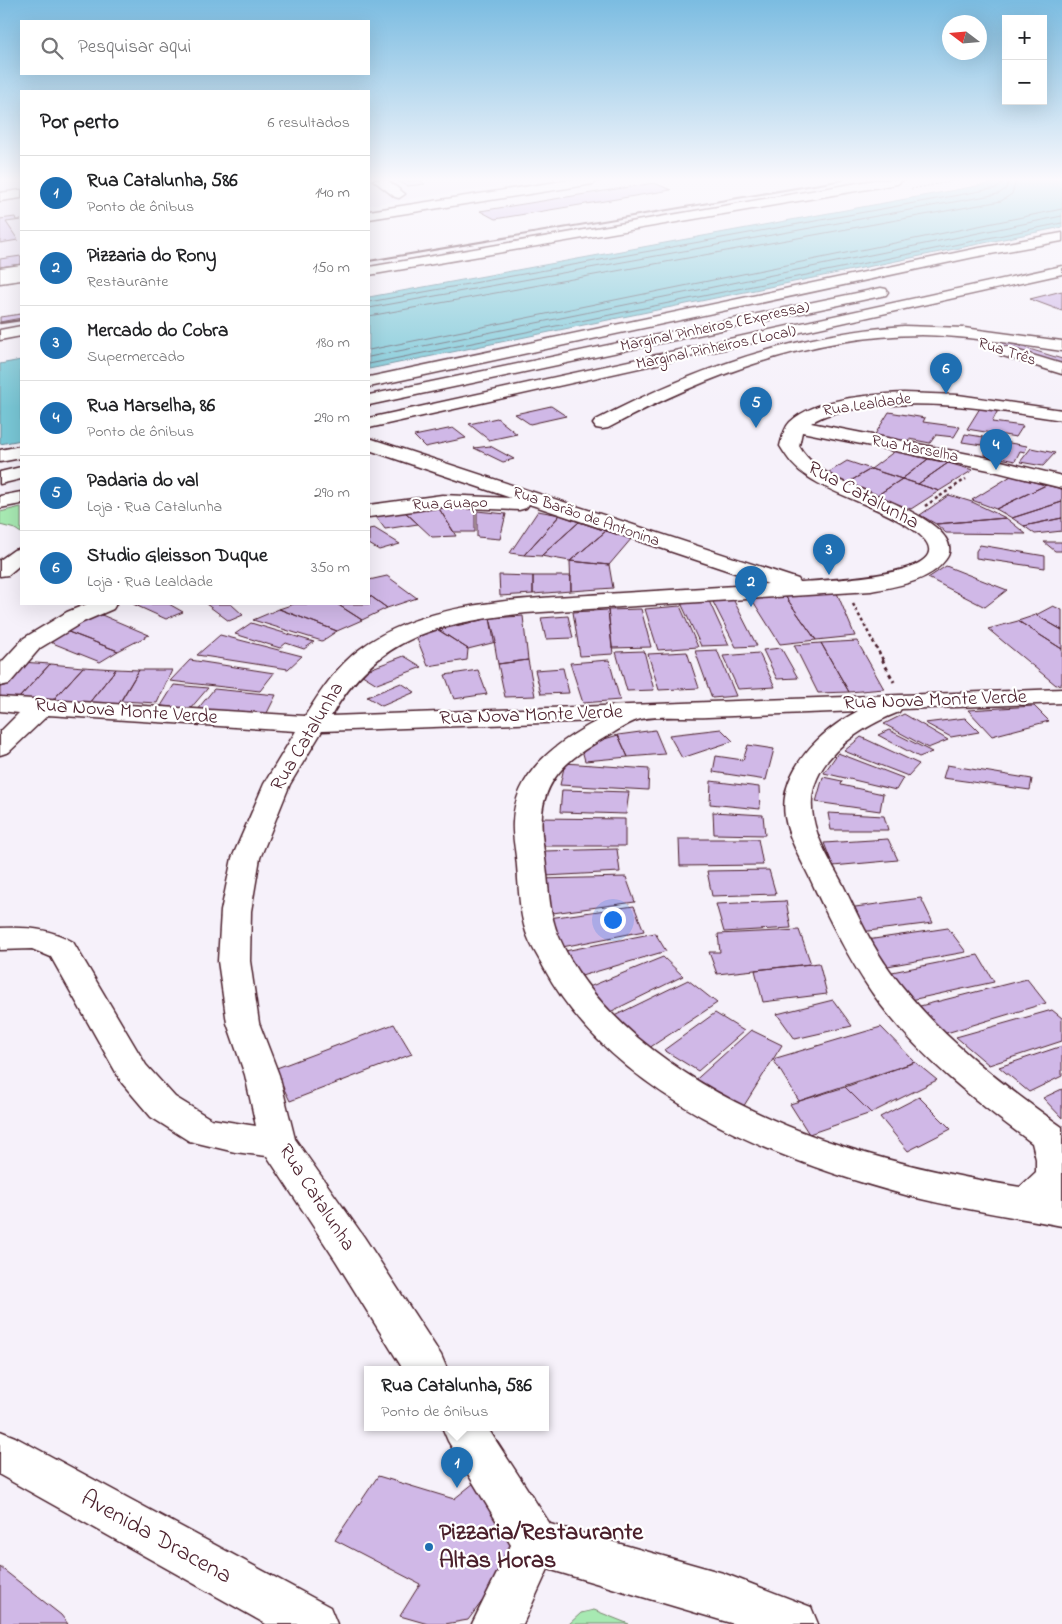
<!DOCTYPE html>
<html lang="pt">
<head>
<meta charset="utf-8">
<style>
	:root { --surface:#fff; --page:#f2f2f2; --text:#202124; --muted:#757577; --line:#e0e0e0; --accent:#1f6fb2 }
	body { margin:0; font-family:"Indie Flower",sans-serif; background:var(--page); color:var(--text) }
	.controls { position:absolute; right:15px; top:15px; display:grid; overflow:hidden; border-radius:0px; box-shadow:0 5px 20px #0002 }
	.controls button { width:45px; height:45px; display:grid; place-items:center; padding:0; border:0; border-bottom:1px solid var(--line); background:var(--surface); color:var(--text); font:25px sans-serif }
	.compass { position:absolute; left:942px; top:15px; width:45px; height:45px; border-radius:50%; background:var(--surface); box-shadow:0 5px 20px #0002; rotate:286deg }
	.you { position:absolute; left:612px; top:919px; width:18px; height:18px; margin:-12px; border:4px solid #fff; border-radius:50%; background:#1a73e8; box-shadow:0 0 0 8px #1a73e833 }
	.badge { display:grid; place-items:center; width:32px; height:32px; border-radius:50%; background:var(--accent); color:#fff; font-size:16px; font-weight:700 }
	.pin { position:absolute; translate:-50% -41px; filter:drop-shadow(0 1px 2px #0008) }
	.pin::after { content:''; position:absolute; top:26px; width:18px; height:15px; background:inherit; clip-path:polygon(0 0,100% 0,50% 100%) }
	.popup { position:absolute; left:364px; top:1366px; width:185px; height:65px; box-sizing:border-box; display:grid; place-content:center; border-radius:0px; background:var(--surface); filter:drop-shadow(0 1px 4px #0005); font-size:16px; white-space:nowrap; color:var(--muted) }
	.popup b { font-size:19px; color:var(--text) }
	.popup::after { content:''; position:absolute; left:50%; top:100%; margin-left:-10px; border:10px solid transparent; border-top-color:var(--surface) }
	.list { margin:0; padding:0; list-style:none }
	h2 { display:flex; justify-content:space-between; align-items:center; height:65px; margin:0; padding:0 20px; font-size:21px }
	h2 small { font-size:16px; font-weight:400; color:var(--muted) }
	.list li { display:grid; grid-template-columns:32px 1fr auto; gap:15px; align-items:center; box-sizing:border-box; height:75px; padding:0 20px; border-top:1px solid var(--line) }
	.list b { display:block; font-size:19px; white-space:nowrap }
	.list p { margin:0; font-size:16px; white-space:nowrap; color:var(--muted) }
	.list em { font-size:16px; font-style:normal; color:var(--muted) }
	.icon { flex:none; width:28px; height:28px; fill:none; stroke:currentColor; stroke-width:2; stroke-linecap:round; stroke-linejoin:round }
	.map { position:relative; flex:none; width:1062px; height:1624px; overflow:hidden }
	.search { position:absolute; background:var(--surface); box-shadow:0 5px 20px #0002; left:20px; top:20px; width:350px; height:55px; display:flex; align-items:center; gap:12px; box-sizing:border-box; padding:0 18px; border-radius:0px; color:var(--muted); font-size:19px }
	.panel { position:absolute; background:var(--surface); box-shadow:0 5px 20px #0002; left:20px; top:90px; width:350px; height:515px; border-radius:0px }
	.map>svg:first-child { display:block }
	.built { fill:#ebe0f4 }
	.green { fill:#a7e9b2; stroke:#78846e }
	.water { fill:#79c7d6; stroke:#668492 }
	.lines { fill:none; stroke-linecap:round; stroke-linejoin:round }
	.shore { stroke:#5d626f; stroke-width:1 }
	.building { fill:#d0b8e7; stroke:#4a1f2b }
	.minor-casing { stroke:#4a1f2b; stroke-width:3 }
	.highway-casing { stroke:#4a1f2b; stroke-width:3 }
	.path-far2 { stroke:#4a1f2b; stroke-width:1; stroke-dasharray:2 2; stroke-linecap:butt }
	.path-far1 { stroke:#4a1f2b; stroke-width:2.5; stroke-dasharray:3 3; stroke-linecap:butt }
	.path { stroke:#4a1f2b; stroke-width:3; stroke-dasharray:4 4; stroke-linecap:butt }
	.minor { fill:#fff; fill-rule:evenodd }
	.highway { fill:#fff; fill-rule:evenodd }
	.rail-far1 { stroke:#4a1f2b; stroke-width:2 }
	.rail { stroke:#4a1f2b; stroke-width:2.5 }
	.poi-dot { fill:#1f6fb2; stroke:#fff; stroke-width:2 }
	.labels { text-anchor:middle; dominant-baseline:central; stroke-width:4.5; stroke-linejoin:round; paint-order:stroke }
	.far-street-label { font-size:16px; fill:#4a1f2b; stroke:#fff }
	.street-label { font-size:20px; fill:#4a1f2b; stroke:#fff }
	.near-poi-label { font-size:24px; font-weight:bold; fill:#4a1f2b; stroke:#fff; text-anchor:start }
	.near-street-label { font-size:24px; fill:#4a1f2b; stroke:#fff }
</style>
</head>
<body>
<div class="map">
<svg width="1062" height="1624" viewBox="0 0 1062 1624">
	<rect width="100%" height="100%" fill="#f6f1fa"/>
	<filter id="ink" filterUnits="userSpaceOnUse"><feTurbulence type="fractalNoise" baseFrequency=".02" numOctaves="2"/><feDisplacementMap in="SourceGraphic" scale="10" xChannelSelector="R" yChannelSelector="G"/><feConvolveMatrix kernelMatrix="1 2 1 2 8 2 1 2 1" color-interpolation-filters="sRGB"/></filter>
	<g filter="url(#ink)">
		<path class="built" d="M 0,180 L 21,180 L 21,261 L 0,264 Z
			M 369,180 L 537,180 L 369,205 Z"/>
		<path class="green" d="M 21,507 L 21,533 L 15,529 L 0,525 L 0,512 Z
			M 594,1610 L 629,1624 L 569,1624 L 581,1613 Z"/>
		<path class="water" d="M 1010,180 L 1062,180 L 1062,227 L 369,369 L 369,297 Z
			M 21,360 L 21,440 L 0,444 L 0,364 Z"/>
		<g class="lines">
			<path class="shore" d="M 369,302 L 997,188 L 1001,185 L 1002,180
				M 369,308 L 998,194 L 1006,189 L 1009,180
				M 369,316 L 1001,201 L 1012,194 L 1016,180
				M 369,350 L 1062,209
				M 369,357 L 1062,216
				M 369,364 L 1062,223"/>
		</g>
		<path class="building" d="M 420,180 L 425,184 L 408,186 L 398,182 Z
			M 654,183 L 671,190 L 495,219 L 480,211 Z
			M 15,217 L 16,220 L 21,220 L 6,222 L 18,240 L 0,243 L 0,219 Z
			M 21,256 L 21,264 L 0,267 L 0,259 Z
			M 1062,291 L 1062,311 L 1030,299 Z
			M 21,314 L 21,318 L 0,322 L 0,317 Z
			M 1003,341 L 1062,359 L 1062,366 L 993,346 Z
			M 551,406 L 566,416 L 530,424 L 515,414 Z
			M 980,408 L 998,410 L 992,422 L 1023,426 L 1016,437 L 967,429 Z
			M 889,412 L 925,418 L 923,422 L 960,427 L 954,437 L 936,435 L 930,443 L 909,439 L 907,442 L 874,436 Z
			M 497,418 L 517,434 L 489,440 L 469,424 Z
			M 453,428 L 466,438 L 425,447 L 414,436 Z
			M 965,434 L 983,437 L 982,445 L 962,442 Z
			M 987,439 L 1027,446 L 1025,452 L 1020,451 L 1015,461 L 985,455 Z
			M 490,446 L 514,459 L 503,462 L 474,448 Z
			M 1031,448 L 1055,453 L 1043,466 L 1020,462 Z
			M 895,451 L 928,459 L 902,479 L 871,469 Z
			M 928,459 L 948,463 L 918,484 L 902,479 Z
			M 847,461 L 871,469 L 847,483 L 826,474 Z
			M 948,463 L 973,470 L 939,491 L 918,484 Z
			M 871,469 L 902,479 L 876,496 L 847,483 Z
			M 1011,476 L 1046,485 L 996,509 L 972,500 Z
			M 902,479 L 918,484 L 939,491 L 911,509 L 876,496 Z
			M 1046,485 L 1062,489 L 1062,502 L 1012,518 L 996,509 Z
			M 949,495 L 972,502 L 1006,518 L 936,524 L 920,515 Z
			M 1062,502 L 1062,518 L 1024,526 L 1012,518 Z
			M 475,506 L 475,532 L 454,532 L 438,507 Z
			M 438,507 L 456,536 L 432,537 L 403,510 Z
			M 403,510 L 418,524 L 385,529 L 374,514 Z
			M 477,511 L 506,514 L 500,539 L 477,537 Z
			M 538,511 L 560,515 L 524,555 L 510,553 Z
			M 560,515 L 579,522 L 541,556 L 524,555 Z
			M 1006,518 L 1026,534 L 946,533 L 936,524 Z
			M 1062,518 L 1062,531 L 1035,534 L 1024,526 Z
			M 579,522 L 606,531 L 570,561 L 541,556 Z
			M 374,528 L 400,544 L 379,550 L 369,544 L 369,529 Z
			M 606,531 L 632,538 L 609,565 L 570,561 Z
			M 1044,542 L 1062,542 L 1062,551 L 1055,551 Z
			M 980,545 L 1045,556 L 1045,568 L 976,558 L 976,551 Z
			M 570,561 L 609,565 L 613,588 L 571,591 Z
			M 946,566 L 1007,590 L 985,607 L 928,578 Z
			M 499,575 L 533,576 L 533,594 L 500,596 Z
			M 387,576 L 417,598 L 387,608 L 369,595 L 369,580 Z
			M 533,576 L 571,576 L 571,591 L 533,594 Z
			M 837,593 L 855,636 L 816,640 L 785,596 Z
			M 369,595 L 387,608 L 362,620 L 337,604 L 369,604 Z
			M 785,596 L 816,640 L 780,644 L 751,598 Z
			M 733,599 L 757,646 L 736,647 L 712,600 Z
			M 709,601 L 729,645 L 701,646 L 681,603 Z
			M 133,604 L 169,604 L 183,612 L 166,619 Z
			M 206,604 L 231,604 L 243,615 L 229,621 Z
			M 294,604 L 337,604 L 362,620 L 337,631 L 279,609 Z
			M 680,606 L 698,647 L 658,650 L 645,609 Z
			M 1053,606 L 1062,610 L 1062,630 L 1036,615 Z
			M 279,609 L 337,631 L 322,641 L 253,620 Z
			M 641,609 L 651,647 L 612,648 L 608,610 Z
			M 608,610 L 613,654 L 580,656 L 573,612 Z
			M 97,613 L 149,635 L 118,651 L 63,630 Z
			M 1036,615 L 1062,630 L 1062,649 L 1018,621 Z
			M 523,616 L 528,660 L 498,664 L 490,618 Z
			M 568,616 L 573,638 L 546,639 L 541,618 Z
			M 490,618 L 496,642 L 468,649 L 439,630 Z
			M 1018,621 L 1062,649 L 1062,684 L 1056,685 L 988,629 Z
			M 251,623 L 314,642 L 304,649 L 286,643 L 280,648 L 235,634 Z
			M 435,628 L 468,649 L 467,660 L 428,666 L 415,634 Z
			M 63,630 L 118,651 L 100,662 L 45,640 Z
			M 220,635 L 302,656 L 288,669 L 197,655 Z
			M 857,641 L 884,689 L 849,692 L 821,643 Z
			M 821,643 L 849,692 L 818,693 L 794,645 Z
			M 781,648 L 798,678 L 777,679 L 763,650 Z
			M 717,650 L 736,696 L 712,698 L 695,651 Z
			M 644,651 L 654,690 L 627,691 L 616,652 Z
			M 687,652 L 699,688 L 659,690 L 648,654 Z
			M 759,653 L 775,687 L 738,689 L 723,656 Z
			M 404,656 L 422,667 L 377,684 L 359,673 Z
			M 190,660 L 274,673 L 260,691 L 170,681 Z
			M 528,660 L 535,696 L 505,697 L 498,664 Z
			M 609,660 L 620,700 L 583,703 L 570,663 Z
			M 21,662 L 50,664 L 18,699 L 0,698 L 0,685 Z
			M 50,664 L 83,667 L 52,701 L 18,699 Z
			M 83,667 L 116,669 L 89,703 L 52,701 Z
			M 563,668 L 569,693 L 541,694 L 535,670 Z
			M 116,669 L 139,670 L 118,705 L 89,703 Z
			M 139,670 L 172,670 L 157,703 L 121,701 Z
			M 478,670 L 487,694 L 454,699 L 445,675 Z
			M 401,683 L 415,692 L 382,706 L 367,697 Z
			M 174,685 L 208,688 L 190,709 L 161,706 Z
			M 214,689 L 276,695 L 266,715 L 196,711 Z
			M 1034,706 L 1049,721 L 992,736 L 968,710 Z
			M 904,714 L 948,740 L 928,748 L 884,724 Z
			M 965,718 L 979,732 L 951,737 L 925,723 Z
			M 721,729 L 733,741 L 682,758 L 669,735 Z
			M 655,730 L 665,754 L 628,757 L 618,735 Z
			M 889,730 L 932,752 L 919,757 L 878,735 Z
			M 618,735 L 628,757 L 585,761 L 581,746 Z
			M 861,737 L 919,764 L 908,776 L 844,751 Z
			M 748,745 L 774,749 L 766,780 L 713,772 L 716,756 L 743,760 Z
			M 838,753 L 903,778 L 896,790 L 824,773 Z
			M 565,763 L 649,769 L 648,790 L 560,785 Z
			M 947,765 L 1032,779 L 1030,790 L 943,778 Z
			M 823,777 L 842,781 L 841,785 L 883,794 L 880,811 L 816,802 Z
			M 711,781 L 759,787 L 760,809 L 710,804 Z
			M 562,790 L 629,792 L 626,814 L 560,812 Z
			M 713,812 L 763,815 L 765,835 L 714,834 Z
			M 828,813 L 884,816 L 888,830 L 831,830 Z
			M 538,818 L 625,819 L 625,846 L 540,846 Z
			M 679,839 L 758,839 L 763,865 L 680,866 Z
			M 888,839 L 898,860 L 833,866 L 824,843 Z
			M 617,849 L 620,872 L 545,876 L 545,851 Z
			M 769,870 L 776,894 L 712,896 L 707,871 Z
			M 626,877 L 635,902 L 545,914 L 540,879 Z
			M 921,898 L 933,923 L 860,932 L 848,908 Z
			M 786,901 L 791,928 L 724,932 L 716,904 Z
			M 634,906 L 644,931 L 557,948 L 549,918 Z
			M 948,928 L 966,952 L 882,967 L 867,940 Z
			M 799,930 L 811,964 L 717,974 L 709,952 L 720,952 L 718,934 Z
			M 655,933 L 666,951 L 578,977 L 565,951 Z
			M 978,955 L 994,982 L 911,1000 L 892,972 Z
			M 663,957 L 683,976 L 610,1012 L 589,987 Z
			M 819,963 L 827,994 L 763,1002 L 755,970 Z
			M 1027,979 L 1046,1003 L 943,1034 L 920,1006 Z
			M 688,980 L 717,1003 L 646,1050 L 608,1019 Z
			M 833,1000 L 852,1026 L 795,1039 L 777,1014 Z
			M 1052,1010 L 1062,1018 L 1062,1041 L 989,1065 L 956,1037 Z
			M 715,1013 L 744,1031 L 698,1071 L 664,1050 Z
			M 394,1024 L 412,1054 L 290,1101 L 274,1069 Z
			M 881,1027 L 915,1062 L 799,1101 L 773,1059 Z
			M 751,1030 L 782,1045 L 740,1112 L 690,1085 Z
			M 1062,1046 L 1062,1076 L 1029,1092 L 999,1067 Z
			M 915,1062 L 937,1080 L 871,1113 L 845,1087 Z
			M 845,1087 L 871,1113 L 809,1134 L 790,1104 Z
			M 1062,1089 L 1062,1118 L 1043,1098 Z
			M 919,1097 L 951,1129 L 908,1151 L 880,1117 Z
			M 378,1476 L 454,1499 L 479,1479 L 517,1533 L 493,1587 L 468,1620 L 445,1624 L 428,1624 L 400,1616 L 420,1584 L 335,1540 Z
			M 0,1567 L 61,1615 L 68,1624 L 0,1624 Z"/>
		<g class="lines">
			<defs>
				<path id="minor" d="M 373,180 L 387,180 L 405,194 L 399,198 L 395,197 Z
					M 21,190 L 21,198 L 0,201 L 0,193 Z
					M 1062,233 L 1062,241 L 974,257 L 369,387 L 369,377 L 974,249 Z
					M 21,265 L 21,273 L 0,276 L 0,268 Z
					M 904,326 L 964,328 L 1062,341 L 1062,351 C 1016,344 969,336 922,335 C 811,335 705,376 608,428 L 602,429 L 596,428 L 593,424 L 596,420 C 694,369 793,334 904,326 Z
					M 1006,347 L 1062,364 L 1062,374 L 1000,355 L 998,352 L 1000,349 Z
					M 904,393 L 958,395 L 1062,410 L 1062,420 C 995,410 929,398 861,408 C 843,411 826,413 811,423 L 989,458 L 1062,476 L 1062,488 L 989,470 L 802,432 L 799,446 C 808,462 823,471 839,480 C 859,490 970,525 946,559 C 930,582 897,586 871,591 L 526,613 C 439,623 378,635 331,716 L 1062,689 L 1062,703 L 901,709 L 899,712 C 856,729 803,764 813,817 C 817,841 831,862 842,883 C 857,914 871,945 891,972 C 936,1034 1000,1083 1062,1127 L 1062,1226 C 1011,1216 959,1209 909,1196 C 774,1160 614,1097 544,968 C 538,956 530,945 526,932 C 519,911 519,888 517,866 C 516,851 512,836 513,822 C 515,772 557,742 597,721 L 322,731 L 290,784 L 260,858 L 251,911 L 250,961 L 259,1023 L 279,1075 L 295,1139 L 364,1237 L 441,1355 L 447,1369 L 403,1369 L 336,1261 L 267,1156 L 235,1152 L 189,1141 L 151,1117 L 122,1083 L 51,957 L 32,949 L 0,950 L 0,928 C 26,927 50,928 73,942 L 146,1065 L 175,1097 L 211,1119 L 256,1126 L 245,1075 L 227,1023 L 218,961 L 221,911 L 232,858 L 264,784 L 296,731 L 48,715 L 9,752 L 0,755 L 0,732 L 19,713 L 0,711 L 0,697 L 305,716 C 320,692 337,666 360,649 C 425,600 527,599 605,594 C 660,591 714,587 768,584 L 529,504 L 526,508 L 519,510 L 442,507 L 369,517 L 369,505 L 442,495 L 511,498 L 369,450 L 369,438 L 798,579 L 800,582 C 826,580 995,575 901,522 C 871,504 837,496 808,477 C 795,469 788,459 780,446 C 782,438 784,428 790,422 C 815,398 870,395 904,393 ZM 858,711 C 821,730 778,771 785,817 C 789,842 804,864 814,887 C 833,928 854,969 881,1005 C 922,1059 978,1103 1032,1143 L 1036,1159 L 1036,1172 L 1020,1187 C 884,1165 746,1128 638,1038 C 606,1010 576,977 559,937 C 549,915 549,889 546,866 C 544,849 540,832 542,814 C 546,772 578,752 613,733 C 621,728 632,721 641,719 C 662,715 686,718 708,717 C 758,715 808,713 858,711 Z
					M 21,446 L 21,458 L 0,462 L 0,450 Z
					M 21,548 L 21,564 L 8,575 L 0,576 L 0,560 L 14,550 Z
					M 87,604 L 116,604 L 113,609 L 83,622 L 40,648 L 9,684 L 0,686 L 0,664 L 24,638 L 67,612 Z
					M 442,1427 L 487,1427 L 550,1524 L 723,1573 L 811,1607 L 818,1624 L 734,1624 L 548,1569 L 523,1624 L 472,1624 L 511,1545 L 448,1441 Z
					M 0,1431 L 15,1437 L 330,1607 L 337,1624 L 266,1624 L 0,1475 Z"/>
				<path id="highway" d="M 569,180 L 599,180 L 593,184 L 369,219 L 369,211 Z
					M 875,180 L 903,180 L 897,184 L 369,275 L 369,267 Z
					M 1062,266 L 1062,274 L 369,428 L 369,418 Z
					M 21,272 L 21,280 L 0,283 L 0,275 Z
					M 881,288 L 886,289 L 888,292 L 886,295 L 369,405 L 369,395 Z
					M 21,326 L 21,336 L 0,340 L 0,330 Z
					M 21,467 L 21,479 L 0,484 L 0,472 Z
					M 21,492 L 21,504 L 0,508 L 0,496 Z"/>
			</defs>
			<use href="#minor" class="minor-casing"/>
			<use href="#highway" class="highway-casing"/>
			<path class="path-far2" d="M 911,189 L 960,180"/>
			<path class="path-far1" d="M 925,506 L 966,479
				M 853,604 L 883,660"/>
			<path class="path" d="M 882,659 L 894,682"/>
			<use href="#minor" class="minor"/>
			<use href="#highway" class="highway"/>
			<path class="rail-far1" d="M 369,261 L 843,180"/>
			<path class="rail" d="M 0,323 L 21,320"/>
		</g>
	</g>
	<linearGradient id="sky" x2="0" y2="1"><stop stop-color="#7bbce1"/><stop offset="0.44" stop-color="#fbf9fd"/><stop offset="1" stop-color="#fbf9fd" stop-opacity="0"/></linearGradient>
	<rect width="1062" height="408" fill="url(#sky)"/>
	<circle class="poi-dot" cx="429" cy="1547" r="5"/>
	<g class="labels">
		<g class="far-street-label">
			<text transform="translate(715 327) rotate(-12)">Marginal Pinheiros (Expressa)</text>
			<text transform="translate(716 348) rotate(-12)">Marginal Pinheiros (Local)</text>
			<text transform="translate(1007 352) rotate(18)">Rua Três</text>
			<text transform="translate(867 405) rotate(-8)">Rua Lealdade</text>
			<text transform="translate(915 449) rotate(11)">Rua Marselha</text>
			<text transform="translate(450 504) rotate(-2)">Rua Guapo</text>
			<text transform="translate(586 517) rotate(19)">Rua Barão de Antonina</text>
		</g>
		<g class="street-label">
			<text transform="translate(863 496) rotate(28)">Rua Catalunha</text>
			<text transform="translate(935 701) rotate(-2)">Rua Nova Monte Verde</text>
			<text transform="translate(126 712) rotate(4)">Rua Nova Monte Verde</text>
			<text transform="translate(531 716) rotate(-2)">Rua Nova Monte Verde</text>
			<text transform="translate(308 737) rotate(-59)">Rua Catalunha</text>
			<text transform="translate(316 1198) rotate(57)">Rua Catalunha</text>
		</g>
		<g class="near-poi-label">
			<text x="439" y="1533">Pizzaria/Restaurante<tspan x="439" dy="28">Altas Horas</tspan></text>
		</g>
		<g class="near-street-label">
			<text transform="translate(156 1538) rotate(29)">Avenida Dracena</text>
		</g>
	</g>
</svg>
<div class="controls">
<button>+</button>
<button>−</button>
</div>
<svg class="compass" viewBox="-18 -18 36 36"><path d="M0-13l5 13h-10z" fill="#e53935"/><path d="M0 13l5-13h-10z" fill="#757577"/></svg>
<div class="you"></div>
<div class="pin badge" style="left:457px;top:1488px">1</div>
<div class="popup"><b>Rua Catalunha, 586</b>Ponto de ônibus</div>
<div class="pin badge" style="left:751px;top:607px">2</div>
<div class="pin badge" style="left:829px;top:575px">3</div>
<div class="pin badge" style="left:996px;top:470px">4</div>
<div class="pin badge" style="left:756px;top:428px">5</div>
<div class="pin badge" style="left:946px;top:394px">6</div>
<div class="search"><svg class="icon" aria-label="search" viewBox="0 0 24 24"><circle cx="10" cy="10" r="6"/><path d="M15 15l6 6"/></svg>Pesquisar aqui</div>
<section class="panel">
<h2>Por perto<small>6 resultados</small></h2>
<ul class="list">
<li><span class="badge">1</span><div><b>Rua Catalunha, 586</b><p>Ponto de ônibus</p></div><em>140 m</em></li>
<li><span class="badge">2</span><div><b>Pizzaria do Rony</b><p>Restaurante</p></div><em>150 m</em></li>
<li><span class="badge">3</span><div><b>Mercado do Cobra</b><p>Supermercado</p></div><em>180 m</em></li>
<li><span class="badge">4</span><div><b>Rua Marselha, 86</b><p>Ponto de ônibus</p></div><em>290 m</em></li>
<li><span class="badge">5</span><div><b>Padaria do val</b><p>Loja · Rua Catalunha</p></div><em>290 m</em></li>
<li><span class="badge">6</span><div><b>Studio Gleisson Duque</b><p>Loja · Rua Lealdade</p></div><em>350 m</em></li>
</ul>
</section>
</div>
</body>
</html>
